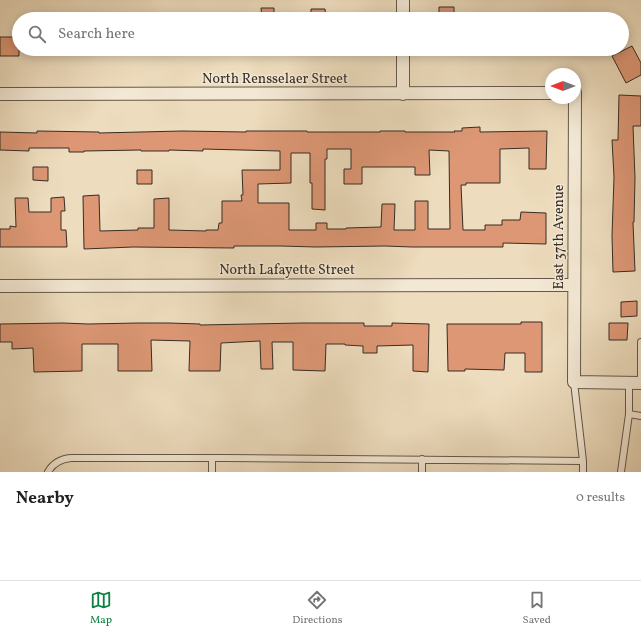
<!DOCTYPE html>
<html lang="en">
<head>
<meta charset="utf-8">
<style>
	:root { --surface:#fff; --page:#f2f2f2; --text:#202124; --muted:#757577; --line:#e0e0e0; --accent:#0b8043 }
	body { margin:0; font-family:Vollkorn,serif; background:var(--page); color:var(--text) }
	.compass { position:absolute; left:545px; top:68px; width:36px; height:36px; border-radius:50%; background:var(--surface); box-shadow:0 2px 10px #0003; rotate:270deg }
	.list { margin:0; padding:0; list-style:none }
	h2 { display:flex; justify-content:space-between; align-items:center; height:52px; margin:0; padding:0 16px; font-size:17px }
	h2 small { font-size:13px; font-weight:400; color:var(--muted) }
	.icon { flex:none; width:22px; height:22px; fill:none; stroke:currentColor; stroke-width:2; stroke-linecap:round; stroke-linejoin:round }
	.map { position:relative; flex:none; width:641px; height:472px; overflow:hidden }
	.search { position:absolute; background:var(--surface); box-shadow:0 2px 10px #0003; left:12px; right:12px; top:12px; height:44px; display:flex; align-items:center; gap:10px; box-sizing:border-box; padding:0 14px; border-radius:22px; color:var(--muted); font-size:15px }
	.sheet { height:108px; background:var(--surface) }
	nav { display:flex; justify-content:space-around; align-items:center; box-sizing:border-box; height:56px; border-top:1px solid var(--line); background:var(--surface); font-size:11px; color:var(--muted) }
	nav a { display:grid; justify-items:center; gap:2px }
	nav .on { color:var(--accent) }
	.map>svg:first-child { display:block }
	.building { fill:#dd9775; stroke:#362d24; fill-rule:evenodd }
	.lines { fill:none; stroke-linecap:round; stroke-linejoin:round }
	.service-casing { stroke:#64594a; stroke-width:8 }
	.minor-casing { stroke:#64594a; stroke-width:14 }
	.service { stroke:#f3e8d4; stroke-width:6 }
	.minor { stroke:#f3e8d4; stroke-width:12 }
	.labels { text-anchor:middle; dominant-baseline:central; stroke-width:3; stroke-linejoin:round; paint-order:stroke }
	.street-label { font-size:14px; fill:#362d24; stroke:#f3e8d4 }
</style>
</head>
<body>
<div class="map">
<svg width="641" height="472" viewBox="0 0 641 472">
	<rect width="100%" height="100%" fill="#eddcbd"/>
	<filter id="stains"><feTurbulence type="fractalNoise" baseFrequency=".005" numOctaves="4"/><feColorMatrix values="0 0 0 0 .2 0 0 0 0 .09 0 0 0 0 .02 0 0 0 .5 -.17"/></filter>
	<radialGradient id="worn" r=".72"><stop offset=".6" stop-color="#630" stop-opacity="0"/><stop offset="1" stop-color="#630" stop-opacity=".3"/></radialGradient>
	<path class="building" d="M 439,7 L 454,7 L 454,19 L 439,19 Z
		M 261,8 L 274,8 L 274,19 L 262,19 Z
		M 311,9 L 325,9 L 326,19 L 311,19 Z
		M 0,37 L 19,37 L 19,56 L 0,56 Z
		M 632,46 L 641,63 L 641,75 L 626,83 L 612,56 Z
		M 619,95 L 641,96 L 641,126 L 633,126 L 635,178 L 634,222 L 633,222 L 635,271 L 613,272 L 612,236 L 614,177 L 612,140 L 618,140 Z
		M 480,127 L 480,132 L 547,131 L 546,169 L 529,169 L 529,148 L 500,149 L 500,183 L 466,183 L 466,185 L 461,185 L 463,230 L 485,230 L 485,225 L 502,225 L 502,220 L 520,220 L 521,212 L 546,213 L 546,244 L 503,243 L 503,247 L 412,247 L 385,246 L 316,247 L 280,246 L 234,246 L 234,248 L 133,247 L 84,249 L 83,196 L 99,195 L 100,231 L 138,230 L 138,228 L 154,228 L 154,199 L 169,198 L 169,230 L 206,231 L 206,230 L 218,230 L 219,223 L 222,223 L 222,201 L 242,201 L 241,195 L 243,195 L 242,170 L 280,170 L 280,151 L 203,149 L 203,151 L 169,150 L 169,151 L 141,151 L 141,150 L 84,151 L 84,152 L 69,152 L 69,148 L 29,148 L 29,151 L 0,150 L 0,132 L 37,133 L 37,131 L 99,132 L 99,133 L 182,131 L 246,132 L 246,131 L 307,131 L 307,132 L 380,132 L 380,131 L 405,131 L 405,132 L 455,132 L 454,131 L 462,131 L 462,128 ZM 327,149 L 351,149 L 351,169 L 344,169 L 344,184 L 362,184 L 362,167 L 415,167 L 415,175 L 430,175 L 429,150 L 449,151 L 450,229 L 428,229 L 428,201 L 415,201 L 415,230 L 394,230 L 395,204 L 382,204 L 381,227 L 346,228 L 346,229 L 327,229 L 327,223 L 316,223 L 316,230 L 289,230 L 289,203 L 258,203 L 258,184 L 291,183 L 291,153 L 310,153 L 310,183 L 312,183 L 312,209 L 325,210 L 325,159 L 327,159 Z
		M 33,167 L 48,167 L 48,181 L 33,180 Z
		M 137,170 L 152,170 L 152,184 L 137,184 Z
		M 64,197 L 65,211 L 61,211 L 61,230 L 66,230 L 67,247 L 0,247 L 0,229 L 10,229 L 10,226 L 16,227 L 15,198 L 28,198 L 29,212 L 51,212 L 51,198 Z
		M 637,301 L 637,316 L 621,317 L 621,302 Z
		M 521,322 L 542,322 L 542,372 L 525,372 L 525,353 L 505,353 L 504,370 L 465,369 L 465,371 L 448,371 L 447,324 L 521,324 Z
		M 63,323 L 88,324 L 138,323 L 169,323 L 200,324 L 200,325 L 302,323 L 364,323 L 364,326 L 392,326 L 392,323 L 429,324 L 428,372 L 413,371 L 413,345 L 377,346 L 377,353 L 363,353 L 363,346 L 345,345 L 345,344 L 326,344 L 325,371 L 293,370 L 293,342 L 272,342 L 273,369 L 261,369 L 260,341 L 221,343 L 220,371 L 189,371 L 190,341 L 151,340 L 152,371 L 118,371 L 118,344 L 82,344 L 82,371 L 34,372 L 33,348 L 12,349 L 12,342 L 0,342 L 0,324 Z
		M 609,323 L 628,323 L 627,340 L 609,340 Z"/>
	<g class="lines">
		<defs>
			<path id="service" d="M 574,382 L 583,461 L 583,472
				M 641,383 L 641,342
				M 629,414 L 641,416
				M 48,472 C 53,463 60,459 71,458 L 225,458 L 583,461
				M 212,472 L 212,458
				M 422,472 L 422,459
				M 621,472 L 629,414 L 629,382"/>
			<path id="minor" d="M 403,19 L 403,0
				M 575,92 L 574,382 L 641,383
				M 0,94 L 551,93
				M 403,94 L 403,49
				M 0,286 L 574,285"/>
		</defs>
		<use href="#service" class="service-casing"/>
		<use href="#minor" class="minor-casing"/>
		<use href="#service" class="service"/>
		<use href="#minor" class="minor"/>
	</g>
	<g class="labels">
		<g class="street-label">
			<text x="275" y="79">North Rensselaer Street</text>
			<text transform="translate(559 237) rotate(-90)">East 37th Avenue</text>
			<text x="287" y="270">North Lafayette Street</text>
		</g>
	</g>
	<rect width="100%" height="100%" filter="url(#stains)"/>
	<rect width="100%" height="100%" fill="url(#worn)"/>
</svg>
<svg class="compass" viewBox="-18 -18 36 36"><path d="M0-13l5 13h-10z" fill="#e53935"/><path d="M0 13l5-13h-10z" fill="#757577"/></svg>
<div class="search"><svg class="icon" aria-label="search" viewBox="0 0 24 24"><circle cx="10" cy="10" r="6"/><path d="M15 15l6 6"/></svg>Search here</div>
</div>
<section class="sheet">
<h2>Nearby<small>0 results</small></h2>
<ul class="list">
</ul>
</section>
<nav>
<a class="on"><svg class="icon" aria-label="map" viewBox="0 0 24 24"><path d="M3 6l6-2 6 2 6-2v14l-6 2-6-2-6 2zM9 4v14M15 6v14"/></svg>Map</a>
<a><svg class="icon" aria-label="directions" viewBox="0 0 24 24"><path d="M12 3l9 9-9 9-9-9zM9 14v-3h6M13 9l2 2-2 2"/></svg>Directions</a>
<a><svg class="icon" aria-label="saved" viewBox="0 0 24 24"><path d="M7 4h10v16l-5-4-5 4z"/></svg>Saved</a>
</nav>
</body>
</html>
